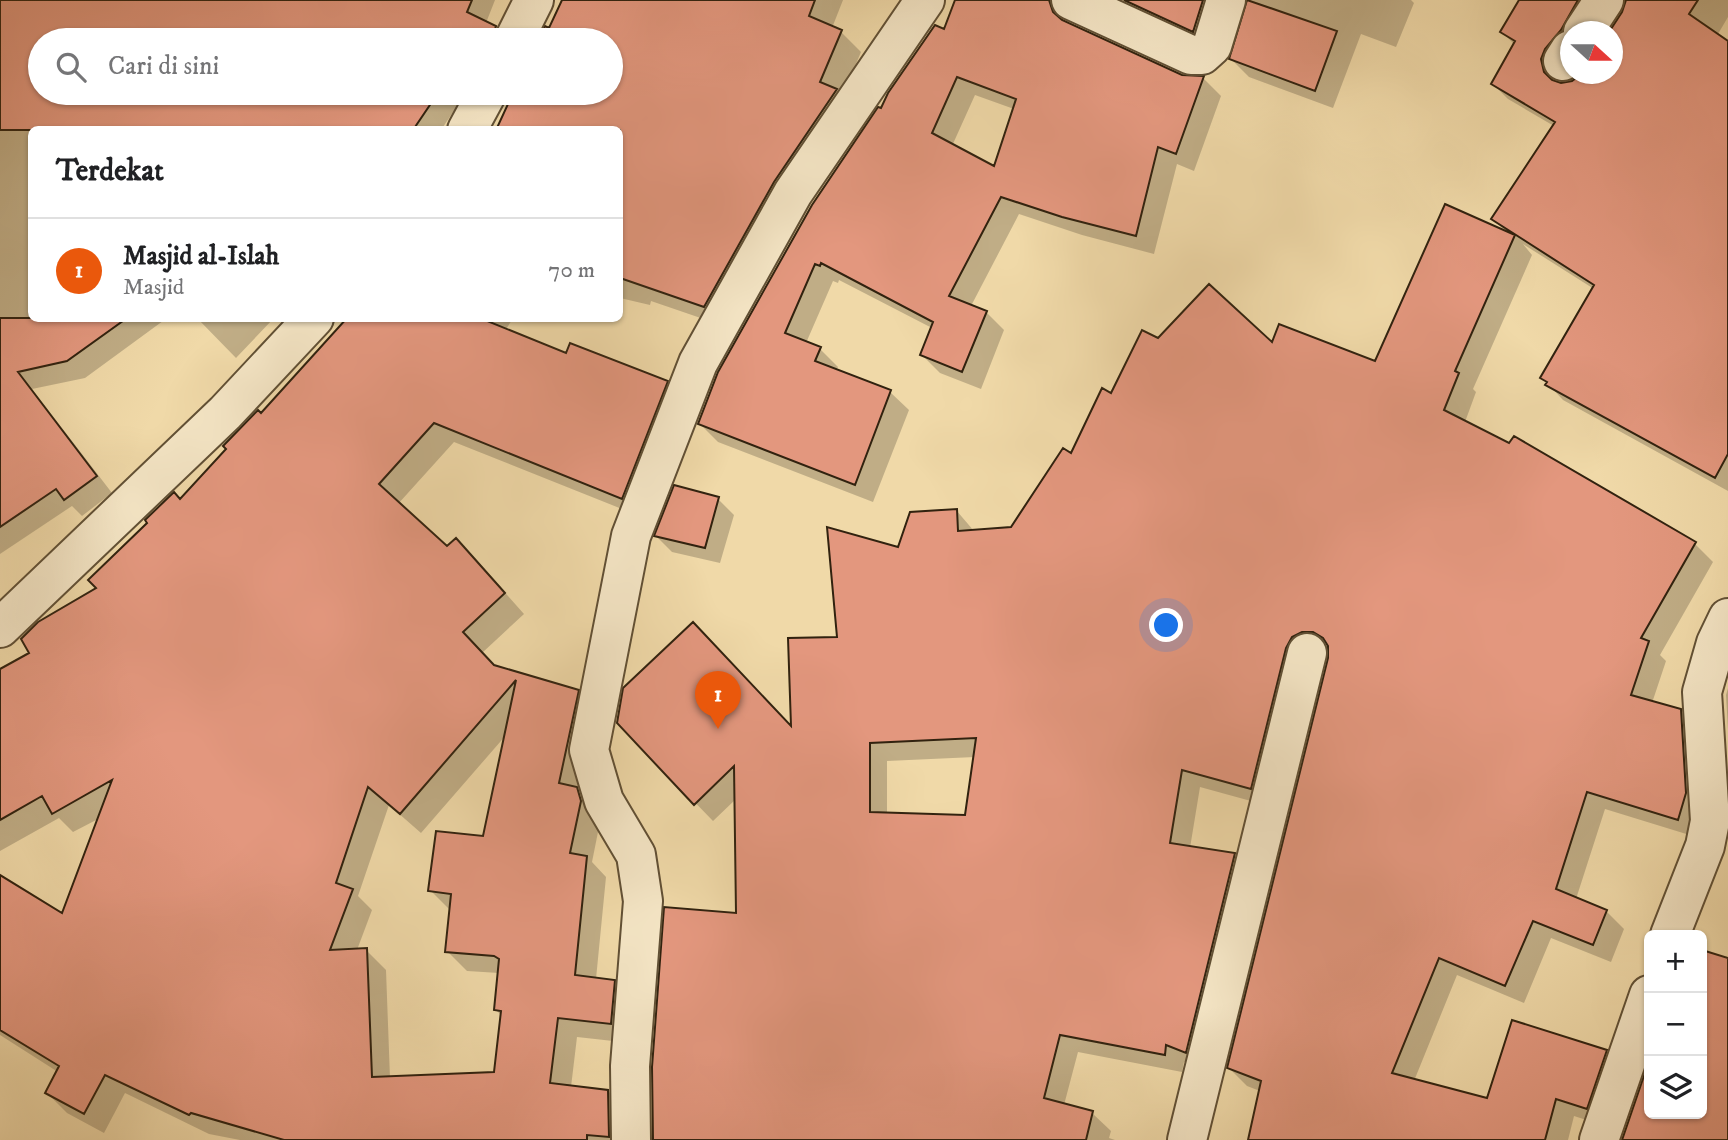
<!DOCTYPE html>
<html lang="id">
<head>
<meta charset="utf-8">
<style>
	:root { --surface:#fff; --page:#f6f6f6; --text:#202124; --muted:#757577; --line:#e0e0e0; --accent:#ea580c }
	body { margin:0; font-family:"IM FELL DW Pica",serif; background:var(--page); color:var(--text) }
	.controls { position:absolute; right:21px; bottom:21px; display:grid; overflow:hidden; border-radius:10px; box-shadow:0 2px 5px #0004 }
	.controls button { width:63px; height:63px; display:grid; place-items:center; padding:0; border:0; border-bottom:2px solid var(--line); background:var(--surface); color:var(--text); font:35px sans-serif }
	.compass { position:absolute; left:1560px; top:21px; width:63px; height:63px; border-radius:50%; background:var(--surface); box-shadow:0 2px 5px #0004; rotate:111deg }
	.you { position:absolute; left:1167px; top:626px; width:24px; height:24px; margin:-18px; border:5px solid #fff; border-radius:50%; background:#1a73e8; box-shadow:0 0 0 10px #1a73e833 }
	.badge { display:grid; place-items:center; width:46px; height:46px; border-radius:50%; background:var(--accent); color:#fff; font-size:23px; font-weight:700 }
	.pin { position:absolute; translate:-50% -58px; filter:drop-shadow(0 2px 4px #0008) }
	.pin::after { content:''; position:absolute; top:37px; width:24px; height:21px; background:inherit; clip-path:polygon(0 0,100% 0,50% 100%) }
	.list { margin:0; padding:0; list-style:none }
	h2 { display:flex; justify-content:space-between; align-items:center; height:91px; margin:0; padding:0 28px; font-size:30px }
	h2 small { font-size:23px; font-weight:400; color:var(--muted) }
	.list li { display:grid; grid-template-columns:46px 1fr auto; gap:21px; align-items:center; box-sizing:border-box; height:105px; padding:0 28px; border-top:2px solid var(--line) }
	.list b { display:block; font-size:26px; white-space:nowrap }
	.list p { margin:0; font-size:23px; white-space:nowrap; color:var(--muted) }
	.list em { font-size:23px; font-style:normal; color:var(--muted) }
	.icon { flex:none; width:38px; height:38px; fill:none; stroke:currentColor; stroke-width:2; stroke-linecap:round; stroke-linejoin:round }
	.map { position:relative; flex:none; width:1728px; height:1140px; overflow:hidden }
	.search { position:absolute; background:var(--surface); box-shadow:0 2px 5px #0004; left:28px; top:28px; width:595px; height:77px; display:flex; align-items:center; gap:18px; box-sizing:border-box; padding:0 24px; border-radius:38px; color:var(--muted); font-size:26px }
	.panel { position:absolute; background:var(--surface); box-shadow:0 2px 5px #0004; left:28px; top:126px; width:595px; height:196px; border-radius:10px }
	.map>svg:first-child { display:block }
	.shadow { fill:#0003; fill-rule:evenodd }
	.building { fill:#e3977e; stroke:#31220f; stroke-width:2; fill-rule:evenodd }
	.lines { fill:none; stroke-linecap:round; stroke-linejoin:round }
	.minor-casing { stroke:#615035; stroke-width:42 }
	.minor { stroke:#f5e6c6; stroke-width:38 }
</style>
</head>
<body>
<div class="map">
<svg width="1728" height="1140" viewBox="0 0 1728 1140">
	<rect width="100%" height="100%" fill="#f0d9a8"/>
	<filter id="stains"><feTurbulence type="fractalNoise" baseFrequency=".00286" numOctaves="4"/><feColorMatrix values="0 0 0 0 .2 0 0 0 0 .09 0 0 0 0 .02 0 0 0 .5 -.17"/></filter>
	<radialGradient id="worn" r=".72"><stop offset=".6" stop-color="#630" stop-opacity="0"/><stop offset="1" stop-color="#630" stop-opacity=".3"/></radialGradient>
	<path class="shadow" d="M 0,0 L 495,0 L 486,23 L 508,40 L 40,40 L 40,93 L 466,93 L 441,130 L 32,130 L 32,318 L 167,318 L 85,378 L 32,389 L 112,493 L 82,516 L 72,506 L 0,554 Z
		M 588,0 L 843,0 L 832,28 L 841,32 L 861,52 L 842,97 L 724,326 L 651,301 L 650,305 L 620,298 L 620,130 L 502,127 L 525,93 L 611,93 L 611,40 L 561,40 Z
		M 957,0 L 1077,0 L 1069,10 L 1068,24 L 1181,77 L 1203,78 L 1221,96 L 1194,171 L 1177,164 L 1154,254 L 1082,235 L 1019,214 L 971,306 L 986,312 L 1004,330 L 981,389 L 940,373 L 922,355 L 932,328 L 839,280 L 838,283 L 833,281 L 806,343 L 820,349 L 838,367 L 836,371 L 890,392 L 909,410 L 873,502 L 718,442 L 700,424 L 882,110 L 945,31 ZM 975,95 L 1014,109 L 995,168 L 952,146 Z
		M 1105,0 L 1233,0 L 1212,49 Z
		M 1249,0 L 1411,0 L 1414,3 L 1396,47 L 1361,34 L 1333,108 L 1249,77 L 1231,59 Z
		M 1521,0 L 1606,0 L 1556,77 L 1557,83 L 1563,85 L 1573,82 L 1583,74 L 1612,74 L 1612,32 L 1627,0 L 1728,0 L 1728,17 L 1718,34 L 1728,43 L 1728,491 L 1563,400 L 1548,384 L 1542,377 L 1594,289 L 1523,244 L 1532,255 L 1473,389 L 1476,392 L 1465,422 L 1510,445 L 1514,438 L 1695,544 L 1713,562 L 1660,655 L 1666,661 L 1652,703 L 1680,711 L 1699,729 L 1696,837 L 1605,809 L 1576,899 L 1606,911 L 1624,929 L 1611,962 L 1551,938 L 1524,1003 L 1457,975 L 1414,1081 L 1488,1101 L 1606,1052 L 1624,1070 L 1605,1126 L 1574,1116 L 1568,1140 L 1250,1140 L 1260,1091 L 1247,1086 L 1229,1068 L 1330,649 L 1319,650 L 1269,806 L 1200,787 L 1190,848 L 1234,854 L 1253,872 L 1204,1070 L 1184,1062 L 1182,1072 L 1078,1052 L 1064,1105 L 1092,1113 L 1111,1131 L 1109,1138 L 1115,1140 L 655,1140 L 738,915 L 736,799 L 713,821 L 618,723 L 793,730 L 838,638 L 899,549 L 956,510 L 974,531 L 1012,529 L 1072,455 L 1112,395 L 1158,340 L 1273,345 L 1376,363 L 1508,234 L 1493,219 L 1554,126 L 1508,99 L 1493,84 L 1515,45 L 1502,32 ZM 975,757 L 967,817 L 887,814 L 887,761 Z
		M 197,318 L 274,318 L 236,358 Z
		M 349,318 L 513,318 L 505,331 L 567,356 L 667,382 L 687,402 L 642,517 L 454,442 L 398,504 L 447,549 L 476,560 L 524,614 L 482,653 L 495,667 L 578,691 L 598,711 L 581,793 L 596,809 L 600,822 L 592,862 L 606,877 L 596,979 L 614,981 L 634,1001 L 631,1043 L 577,1037 L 571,1087 L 608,1091 L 628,1111 L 628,1140 L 240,1140 L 209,1134 L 125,1093 L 104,1133 L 67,1113 L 47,1093 L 58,1072 L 0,1035 L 0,877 L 63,915 L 100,818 L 73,832 L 59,818 L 0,851 L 0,671 L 31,654 L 99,589 ZM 507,734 L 484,838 L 430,890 L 451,911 L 447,951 L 467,971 L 499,973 L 495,1009 L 503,1017 L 496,1074 L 390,1078 L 386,970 L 366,950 L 357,950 L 372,910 L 358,896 L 389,805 L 421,833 Z
		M 718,499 L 734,515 L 720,563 L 672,552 L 656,536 Z
		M 1728,688 L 1728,730 L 1726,695 Z
		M 1702,952 L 1728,960 L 1728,1140 L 1622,1140 L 1649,1067 L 1649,1114 L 1702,1114 Z"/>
	<path class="building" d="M 0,0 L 472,0 L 467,12 L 496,26 L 492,40 L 40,40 L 40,93 L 438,93 L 413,130 L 0,130 Z
		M 562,0 L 815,0 L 809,16 L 842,30 L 820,82 L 837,89 L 774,182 L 704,307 L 620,278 L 620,130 L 496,130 L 513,93 L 611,93 L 611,40 L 538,40 L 545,26 L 549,28 Z
		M 955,0 L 1049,0 L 1053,12 L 1062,20 L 1182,75 L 1204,76 L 1176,154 L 1158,147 L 1136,236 L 1062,217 L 1001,197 L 949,296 L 987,311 L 962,372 L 920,355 L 933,322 L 821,263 L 820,266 L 815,264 L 785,333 L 821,347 L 815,361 L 891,390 L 855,485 L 698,424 L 718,372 L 812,205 L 878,107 L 881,108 L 888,93 L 935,25 L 944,29 ZM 957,77 L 1016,99 L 994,166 L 932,133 Z
		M 1124,0 L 1203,0 L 1193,32 Z
		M 1247,0 L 1337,31 L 1315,91 L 1229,59 Z
		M 1519,0 L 1578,0 L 1561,30 L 1545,49 L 1541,59 L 1544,72 L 1552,80 L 1561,83 L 1572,81 L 1581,74 L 1613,74 L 1613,32 L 1609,32 L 1622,12 L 1626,0 L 1698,0 L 1689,14 L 1728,41 L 1728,454 L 1715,478 L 1545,385 L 1547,382 L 1540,378 L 1594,285 L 1491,219 L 1555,122 L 1491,84 L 1515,41 L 1500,32 Z
		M 1445,204 L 1515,235 L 1455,371 L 1459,373 L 1444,410 L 1509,443 L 1514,436 L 1696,542 L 1641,638 L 1649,641 L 1631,695 L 1681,709 L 1686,793 L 1678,820 L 1587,792 L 1556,889 L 1607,910 L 1593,945 L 1533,921 L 1505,986 L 1439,958 L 1392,1073 L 1487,1098 L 1512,1020 L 1607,1050 L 1587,1109 L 1556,1099 L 1545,1140 L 1248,1140 L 1261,1081 L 1227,1068 L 1328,658 L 1328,646 L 1323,638 L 1313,632 L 1302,632 L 1292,637 L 1286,648 L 1251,789 L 1182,770 L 1170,843 L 1235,853 L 1186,1053 L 1166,1045 L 1165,1055 L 1060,1035 L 1044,1098 L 1093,1111 L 1086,1140 L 653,1140 L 652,1067 L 664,907 L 736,913 L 734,766 L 694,805 L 617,723 L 623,688 L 693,622 L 791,726 L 788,638 L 837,637 L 827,527 L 898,547 L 910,512 L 957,509 L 958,531 L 1011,527 L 1063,448 L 1071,453 L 1102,388 L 1111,393 L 1142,330 L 1158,338 L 1209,284 L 1272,342 L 1279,324 L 1375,361 ZM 976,738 L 965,815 L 870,812 L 870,743 Z
		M 0,318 L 127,318 L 67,361 L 18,372 L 97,476 L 64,500 L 56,489 L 0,527 Z
		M 347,318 L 480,318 L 566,353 L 570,343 L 668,381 L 622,499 L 434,423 L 379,484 L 447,546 L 456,538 L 505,593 L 463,632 L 494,665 L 579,690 L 559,783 L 577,787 L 581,801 L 570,853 L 587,856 L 575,975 L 615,980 L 611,1024 L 558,1018 L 550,1083 L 608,1090 L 609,1137 L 587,1135 L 587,1140 L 284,1140 L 191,1113 L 189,1115 L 105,1075 L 84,1114 L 45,1093 L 59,1066 L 0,1030 L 0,875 L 62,913 L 112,780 L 52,814 L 42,796 L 0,820 L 0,669 L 29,653 L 21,639 L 38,622 L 96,588 L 88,580 L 147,523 L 145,520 L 174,492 L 180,499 L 226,449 L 223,446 L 258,410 L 261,413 ZM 516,680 L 483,836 L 436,831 L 428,891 L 451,894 L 445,952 L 494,956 L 499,959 L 494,1010 L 501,1011 L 494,1072 L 372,1077 L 367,948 L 330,950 L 353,889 L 336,883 L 368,787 L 400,814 Z
		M 674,485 L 719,497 L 705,548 L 654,536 Z
		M 1702,950 L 1728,958 L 1728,1140 L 1622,1140 L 1648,1064 L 1649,1114 L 1702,1114 Z"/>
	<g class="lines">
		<defs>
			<path id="minor" d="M 1071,0 L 1191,55 L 1202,55 L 1212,46 L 1226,0
				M 1583,32 L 1604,0
				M 514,40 L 534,0
				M 1563,61 L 1570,50
				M 467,130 L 487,93
				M 0,628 L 225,413 L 314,318
				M 1670,935 L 1705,846 L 1710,821 L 1702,692 L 1716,643 L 1728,618
				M 631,1140 L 630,1066 L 643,901 L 636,855 L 604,801 L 589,750 L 631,536 L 698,363 L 793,193 L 925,0
				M 1187,1140 L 1307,653
				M 1599,1140 L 1649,995"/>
		</defs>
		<use href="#minor" class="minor-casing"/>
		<use href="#minor" class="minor"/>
	</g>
	<rect width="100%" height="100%" filter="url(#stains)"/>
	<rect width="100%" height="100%" fill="url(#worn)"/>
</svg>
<div class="controls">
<button>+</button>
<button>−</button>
<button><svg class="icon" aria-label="layers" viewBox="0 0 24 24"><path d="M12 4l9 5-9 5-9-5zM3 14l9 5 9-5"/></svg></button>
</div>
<svg class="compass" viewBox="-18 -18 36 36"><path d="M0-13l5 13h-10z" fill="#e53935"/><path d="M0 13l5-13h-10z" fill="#757577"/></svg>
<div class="you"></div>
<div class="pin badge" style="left:718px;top:729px">1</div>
<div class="search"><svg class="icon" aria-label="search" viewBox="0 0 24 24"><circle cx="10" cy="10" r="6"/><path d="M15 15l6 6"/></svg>Cari di sini</div>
<section class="panel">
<h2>Terdekat<small></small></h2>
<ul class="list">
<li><span class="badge">1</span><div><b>Masjid al-Islah</b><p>Masjid</p></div><em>70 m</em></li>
</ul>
</section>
</div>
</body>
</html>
